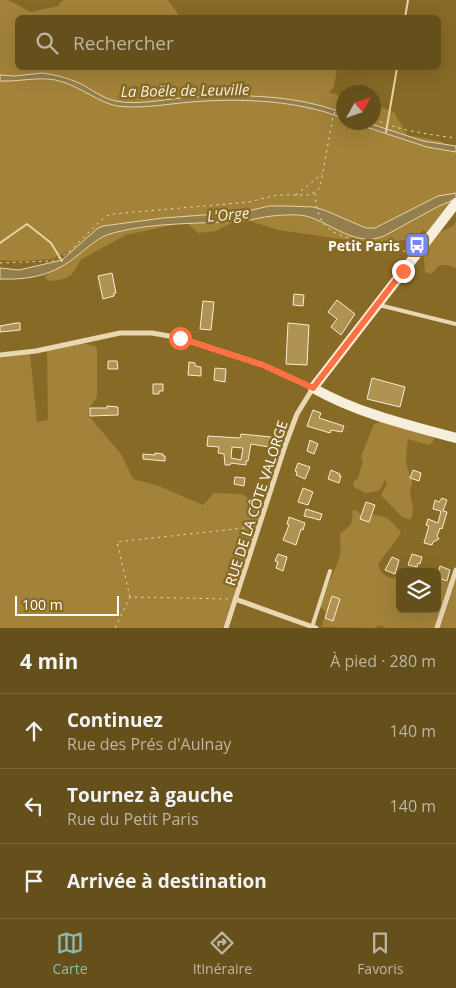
<!DOCTYPE html>
<html lang="fr">
<head>
<meta charset="utf-8">
<style>
	:root { --surface:#65501c; --page:#6d5a29; --text:#f1f3f6; --muted:#bcb5a3; --line:#79673b; --accent:#8bbbb9 }
	body { margin:0; font-family:"Open Sans",sans-serif; background:var(--page); color:var(--text) }
	.controls { position:absolute; right:15px; bottom:15px; display:grid; overflow:hidden; border-radius:8px; box-shadow:0 5px 20px #0002 }
	.controls button { width:45px; height:45px; display:grid; place-items:center; padding:0; border:0; border-bottom:1px solid var(--line); background:var(--surface); color:var(--text); font:25px sans-serif }
	.compass { position:absolute; left:336px; top:85px; width:45px; height:45px; border-radius:50%; background:var(--surface); box-shadow:0 5px 20px #0002; rotate:50deg }
	.scale { position:absolute; left:15px; bottom:12px; width:104px; box-sizing:border-box; padding-left:5px; border:2px solid #fff; border-top:0; font-size:14px; line-height:18px; white-space:nowrap; color:#fff; -webkit-text-stroke:4px #876a26; paint-order:stroke }
	.stop { position:absolute; width:15px; height:15px; margin:-11px; border:4px solid #ff7043; border-radius:50%; background:#fff }
	.stop.end { background:#ff7043; border-color:#fff; box-shadow:0 1px 5px #0008 }
	.list { margin:0; padding:0; list-style:none }
	h2 { display:flex; justify-content:space-between; align-items:center; height:65px; margin:0; padding:0 20px; font-size:21px }
	h2 small { font-size:16px; font-weight:400; color:var(--muted) }
	.list li { display:grid; grid-template-columns:32px 1fr auto; gap:15px; align-items:center; box-sizing:border-box; height:75px; padding:0 20px; border-top:1px solid var(--line) }
	.list b { display:block; font-size:19px; white-space:nowrap }
	.list p { margin:0; font-size:16px; white-space:nowrap; color:var(--muted) }
	.list em { font-size:16px; font-style:normal; color:var(--muted) }
	.icon { flex:none; width:28px; height:28px; fill:none; stroke:currentColor; stroke-width:2; stroke-linecap:round; stroke-linejoin:round }
	.map { position:relative; flex:none; width:456px; height:628px; overflow:hidden }
	.search { position:absolute; background:var(--surface); box-shadow:0 5px 20px #0002; left:15px; right:15px; top:15px; height:55px; display:flex; align-items:center; gap:12px; box-sizing:border-box; padding:0 18px; border-radius:8px; color:var(--muted); font-size:19px }
	.sheet { height:290px; background:var(--surface) }
	nav { display:flex; justify-content:space-around; align-items:center; box-sizing:border-box; height:70px; border-top:1px solid var(--line); background:var(--surface); font-size:14px; color:var(--muted) }
	nav a { display:grid; justify-items:center; gap:2px }
	nav .on { color:var(--accent) }
	.map>svg:first-child { display:block }
	.green { fill:#a3833a }
	.water { fill:#937e4e; stroke:#e9d3a5 }
	.lines { fill:none; stroke-linecap:round; stroke-linejoin:round }
	.stream { stroke:#e9d3a5; stroke-width:2 }
	.building { fill:#b09352; stroke:#f7ecd5; fill-rule:evenodd }
	.path { stroke:#e9d7b1; stroke-width:1; stroke-dasharray:2.5 4; stroke-linecap:butt }
	.lane { stroke:#e9d7b1; stroke-width:4 }
	.street { stroke:#e9d7b1; stroke-width:5 }
	.secondary { stroke:#f7efdb; stroke-width:10 }
	.route { stroke:#ff7043; stroke-width:6 }
	.labels { text-anchor:middle; dominant-baseline:central; stroke-width:5; stroke-linejoin:round; paint-order:stroke }
	.poi-label { font-size:14px; font-weight:bold; fill:#fff; stroke:#876a26; text-anchor:end }
	.street-label { font-size:14px; fill:#fff; stroke:#876a26 }
	.water-label { font-size:15px; font-style:italic; fill:#f8f1e1; stroke:#876a26 }
</style>
</head>
<body>
<div class="map">
<svg width="456" height="628" viewBox="0 0 456 628">
	<rect width="100%" height="100%" fill="#876a26"/>
	<path class="green" d="M 0,0 L 8,0 L 31,12 L 58,6 L 63,0 L 168,0 L 180,17 L 18,18 L 18,68 L 337,68 L 334,87 L 329,92 L 343,97 L 344,122 L 374,122 L 374,105 L 394,112 L 407,135 L 440,141 L 456,149 L 456,198 L 433,224 L 440,232 L 452,227 L 456,222 L 456,268 L 448,265 L 440,265 L 431,274 L 425,272 L 423,249 L 428,236 L 424,230 L 413,238 L 381,245 L 279,230 L 247,220 L 233,222 L 216,231 L 198,233 L 186,222 L 126,235 L 80,260 C 73,277 68,280 48,281 L 45,277 C 53,268 63,269 68,257 L 66,252 L 52,259 L 22,261 L 0,260 Z
		M 82,343 L 95,346 L 97,349 L 97,397 L 90,407 L 88,415 L 121,454 L 133,479 L 159,486 L 203,505 L 214,493 L 241,494 L 261,506 L 256,527 L 223,628 L 0,628 L 0,358 L 30,354 L 37,422 L 48,420 L 47,351 Z
		M 380,422 L 433,436 L 434,439 L 432,443 L 429,445 L 408,439 L 407,445 L 406,463 L 412,482 L 410,493 L 413,508 L 412,517 L 409,520 L 401,516 L 381,495 L 387,483 L 385,480 L 379,491 L 365,493 L 354,487 L 353,482 L 358,478 L 363,461 L 361,457 L 374,424 Z
		M 356,510 L 362,516 C 385,513 386,516 401,532 C 395,545 385,552 378,565 C 381,575 390,581 400,577 L 400,609 L 437,609 L 437,580 L 446,582 L 456,580 L 456,628 L 386,628 L 378,625 L 376,628 L 321,627 L 324,619 L 328,616 L 326,612 L 319,606 L 319,603 C 324,592 339,564 340,554 C 341,547 340,540 340,533 C 350,527 354,523 352,511 Z"/>
	<path class="water" d="M 42,73 C 57,75 72,79 85,86 C 95,92 105,99 116,101 C 137,106 171,98 192,97 C 242,94 297,95 343,113 L 343,118 C 296,100 241,98 191,102 C 167,104 141,109 117,106 C 98,102 82,88 63,82 C 43,75 21,82 0,81 L 0,75 L 15,76 Z
		M 354,123 L 368,123 L 423,141 L 456,146 L 456,152 L 427,147 Z
		M 456,193 L 456,199 L 439,206 L 384,236 C 356,248 332,223 306,216 C 295,214 283,215 272,216 C 262,217 252,220 242,221 C 200,224 153,222 113,233 C 98,237 90,246 78,255 C 54,275 31,280 0,279 L 0,268 L 19,270 L 62,260 L 98,228 L 103,226 L 163,218 L 244,212 L 269,206 L 287,206 L 313,207 L 324,210 L 366,228 L 375,228 L 438,196 Z"/>
	<g class="lines">
		<path class="stream" d="M 405,18 L 408,0
			M 386,132 L 397,68
			M 0,243 L 27,224 L 51,243 L 62,261"/>
	</g>
	<path class="building" d="M 112,273 L 116,293 L 114,293 L 114,296 L 103,299 L 98,276 Z
		M 294,294 L 304,295 L 303,306 L 293,305 Z
		M 337,300 L 355,314 L 341,335 L 331,327 L 337,319 L 328,312 Z
		M 203,301 L 214,302 L 211,330 L 200,329 Z
		M 16,323 L 20,323 L 20,330 L 0,332 L 0,326 Z
		M 288,323 L 309,325 L 307,365 L 286,364 Z
		M 108,361 L 117,361 L 118,369 L 108,369 Z
		M 189,362 L 195,363 L 195,366 L 201,367 L 201,376 L 188,375 Z
		M 215,368 L 226,369 L 225,382 L 214,380 Z
		M 372,378 L 405,387 L 400,407 L 367,399 Z
		M 153,384 L 163,384 L 163,391 L 159,391 L 159,394 L 153,394 Z
		M 107,406 L 118,407 L 118,415 L 90,416 L 90,408 L 107,408 Z
		M 313,410 L 321,413 L 319,418 L 344,426 L 342,432 L 331,430 L 330,433 L 307,426 Z
		M 241,434 L 271,437 L 269,447 L 251,444 L 248,461 L 246,461 L 246,465 L 231,463 L 230,465 L 225,465 L 224,454 L 218,453 L 219,447 L 207,446 L 208,436 L 240,438 ZM 232,447 L 243,448 L 241,460 L 231,458 Z
		M 310,440 L 318,444 L 314,454 L 307,451 Z
		M 155,453 L 163,454 L 163,456 L 165,456 L 165,461 L 143,459 L 143,454 L 155,455 Z
		M 298,463 L 310,467 L 305,479 L 296,475 L 297,472 L 295,471 Z
		M 331,470 L 340,474 L 339,476 L 341,476 L 339,483 L 328,479 Z
		M 413,470 L 421,473 L 419,481 L 410,478 Z
		M 235,477 L 245,478 L 244,486 L 234,484 Z
		M 303,488 L 313,492 L 308,505 L 298,502 Z
		M 442,498 L 447,500 L 443,511 L 447,512 L 442,529 L 440,528 L 437,536 L 439,539 L 433,542 L 432,545 L 424,543 L 429,526 L 426,525 L 428,519 L 438,523 L 441,511 L 433,509 L 435,500 L 439,502 Z
		M 366,502 L 375,505 L 369,522 L 360,519 Z
		M 306,509 L 322,514 L 320,520 L 304,516 Z
		M 289,517 L 305,523 L 303,530 L 301,529 L 296,545 L 283,540 L 289,525 L 287,524 Z
		M 278,554 L 287,557 L 283,571 L 276,568 L 278,562 L 275,561 Z
		M 412,554 L 422,557 L 420,564 L 418,563 L 417,567 L 408,565 Z
		M 392,557 L 399,560 L 395,574 L 385,570 Z
		M 440,566 L 450,570 L 447,581 L 437,578 Z
		M 332,596 L 340,599 L 333,621 L 325,618 Z"/>
	<g class="lines">
		<path class="path" d="M 374,119 C 396,130 431,135 456,138
			M 315,193 C 316,204 317,213 323,223 C 334,240 388,248 408,252
			M 296,195 L 322,174
			M 0,263 L 53,261 L 69,252 L 100,221 L 106,216 L 113,214 L 249,202 L 277,195 L 310,195 L 320,188 L 333,117 L 337,106 L 344,106
			M 130,597 L 117,542 L 253,527
			M 115,628 L 130,597 L 229,599"/>
		<path class="lane" d="M 379,305 L 456,324
			M 312,627 L 330,571"/>
		<path class="street" d="M 0,355 L 36,351 L 120,333 L 152,333 L 180,338 L 263,365 L 313,388 L 297,414 L 286,443 L 226,628
			M 235,599 L 316,628
			M 437,628 L 456,570"/>
		<path class="secondary" d="M 456,203 L 313,388 C 357,413 407,425 456,438"/>
	</g>
	<g class="lines">
		<path class="route" d="M 180,338 L 263,365 L 313,388 L 403,271"/>
	</g>
	<defs>
		<symbol id="bus-square" viewBox="-11 -11 22 22"><rect x="-9" y="-9" width="18" height="18" rx="4" fill="#7588f2" stroke="#876a26"/><path d="M-5-6H5V4H4V6H2V4H-2V6H-4V4H-5ZM-3.5-4V0h7V-4ZM-3.5 1.2v1.5H-2V1.2ZM2 1.2v1.5H3.5V1.2Z" fill="#fff"/></symbol>
	</defs>
	<g fill-rule="evenodd">
		<use href="#bus-square" x="403" y="231" width="28" height="28"/>
	</g>
	<g class="labels">
		<g class="poi-label">
			<text x="400" y="245">Petit Paris</text>
		</g>
		<g class="street-label">
			<text transform="translate(256 503) rotate(-72)">RUE DE LA CÔTE VALORGE</text>
		</g>
		<g class="water-label">
			<text transform="translate(185 90) rotate(-1)">La Boële de Leuville</text>
			<text transform="translate(228 214) rotate(-5)">L'Orge</text>
		</g>
	</g>
</svg>
<div class="controls">
<button><svg class="icon" aria-label="layers" viewBox="0 0 24 24"><path d="M12 4l9 5-9 5-9-5zM3 14l9 5 9-5"/></svg></button>
</div>
<svg class="compass" viewBox="-18 -18 36 36"><path d="M0-13l5 13h-10z" fill="#e53935"/><path d="M0 13l5-13h-10z" fill="#bcb5a3"/></svg>
<div class="scale">100 m</div>
<div class="stop" style="left:180px;top:338px"></div>
<div class="stop end" style="left:403px;top:271px"></div>
<div class="search"><svg class="icon" aria-label="search" viewBox="0 0 24 24"><circle cx="10" cy="10" r="6"/><path d="M15 15l6 6"/></svg>Rechercher</div>
</div>
<section class="sheet">
<h2>4 min<small>À pied · 280 m</small></h2>
<ul class="list">
<li><svg class="icon" aria-label="ahead" viewBox="0 0 24 24"><path d="M12 20V5M6 11l6-6 6 6"/></svg><div><b>Continuez</b><p>Rue des Prés d'Aulnay</p></div><em>140 m</em></li>
<li><svg class="icon" aria-label="left" viewBox="0 0 24 24"><path d="M17 20v-9H6M10 6l-5 5 5 5"/></svg><div><b>Tournez à gauche</b><p>Rue du Petit Paris</p></div><em>140 m</em></li>
<li><svg class="icon" aria-label="arrive" viewBox="0 0 24 24"><path d="M6 21V4h12l-3 4 3 4H6"/></svg><div><b>Arrivée à destination</b></div></li>
</ul>
</section>
<nav>
<a class="on"><svg class="icon" aria-label="map" viewBox="0 0 24 24"><path d="M3 6l6-2 6 2 6-2v14l-6 2-6-2-6 2zM9 4v14M15 6v14"/></svg>Carte</a>
<a><svg class="icon" aria-label="directions" viewBox="0 0 24 24"><path d="M12 3l9 9-9 9-9-9zM9 14v-3h6M13 9l2 2-2 2"/></svg>Itinéraire</a>
<a><svg class="icon" aria-label="saved" viewBox="0 0 24 24"><path d="M7 4h10v16l-5-4-5 4z"/></svg>Favoris</a>
</nav>
</body>
</html>
